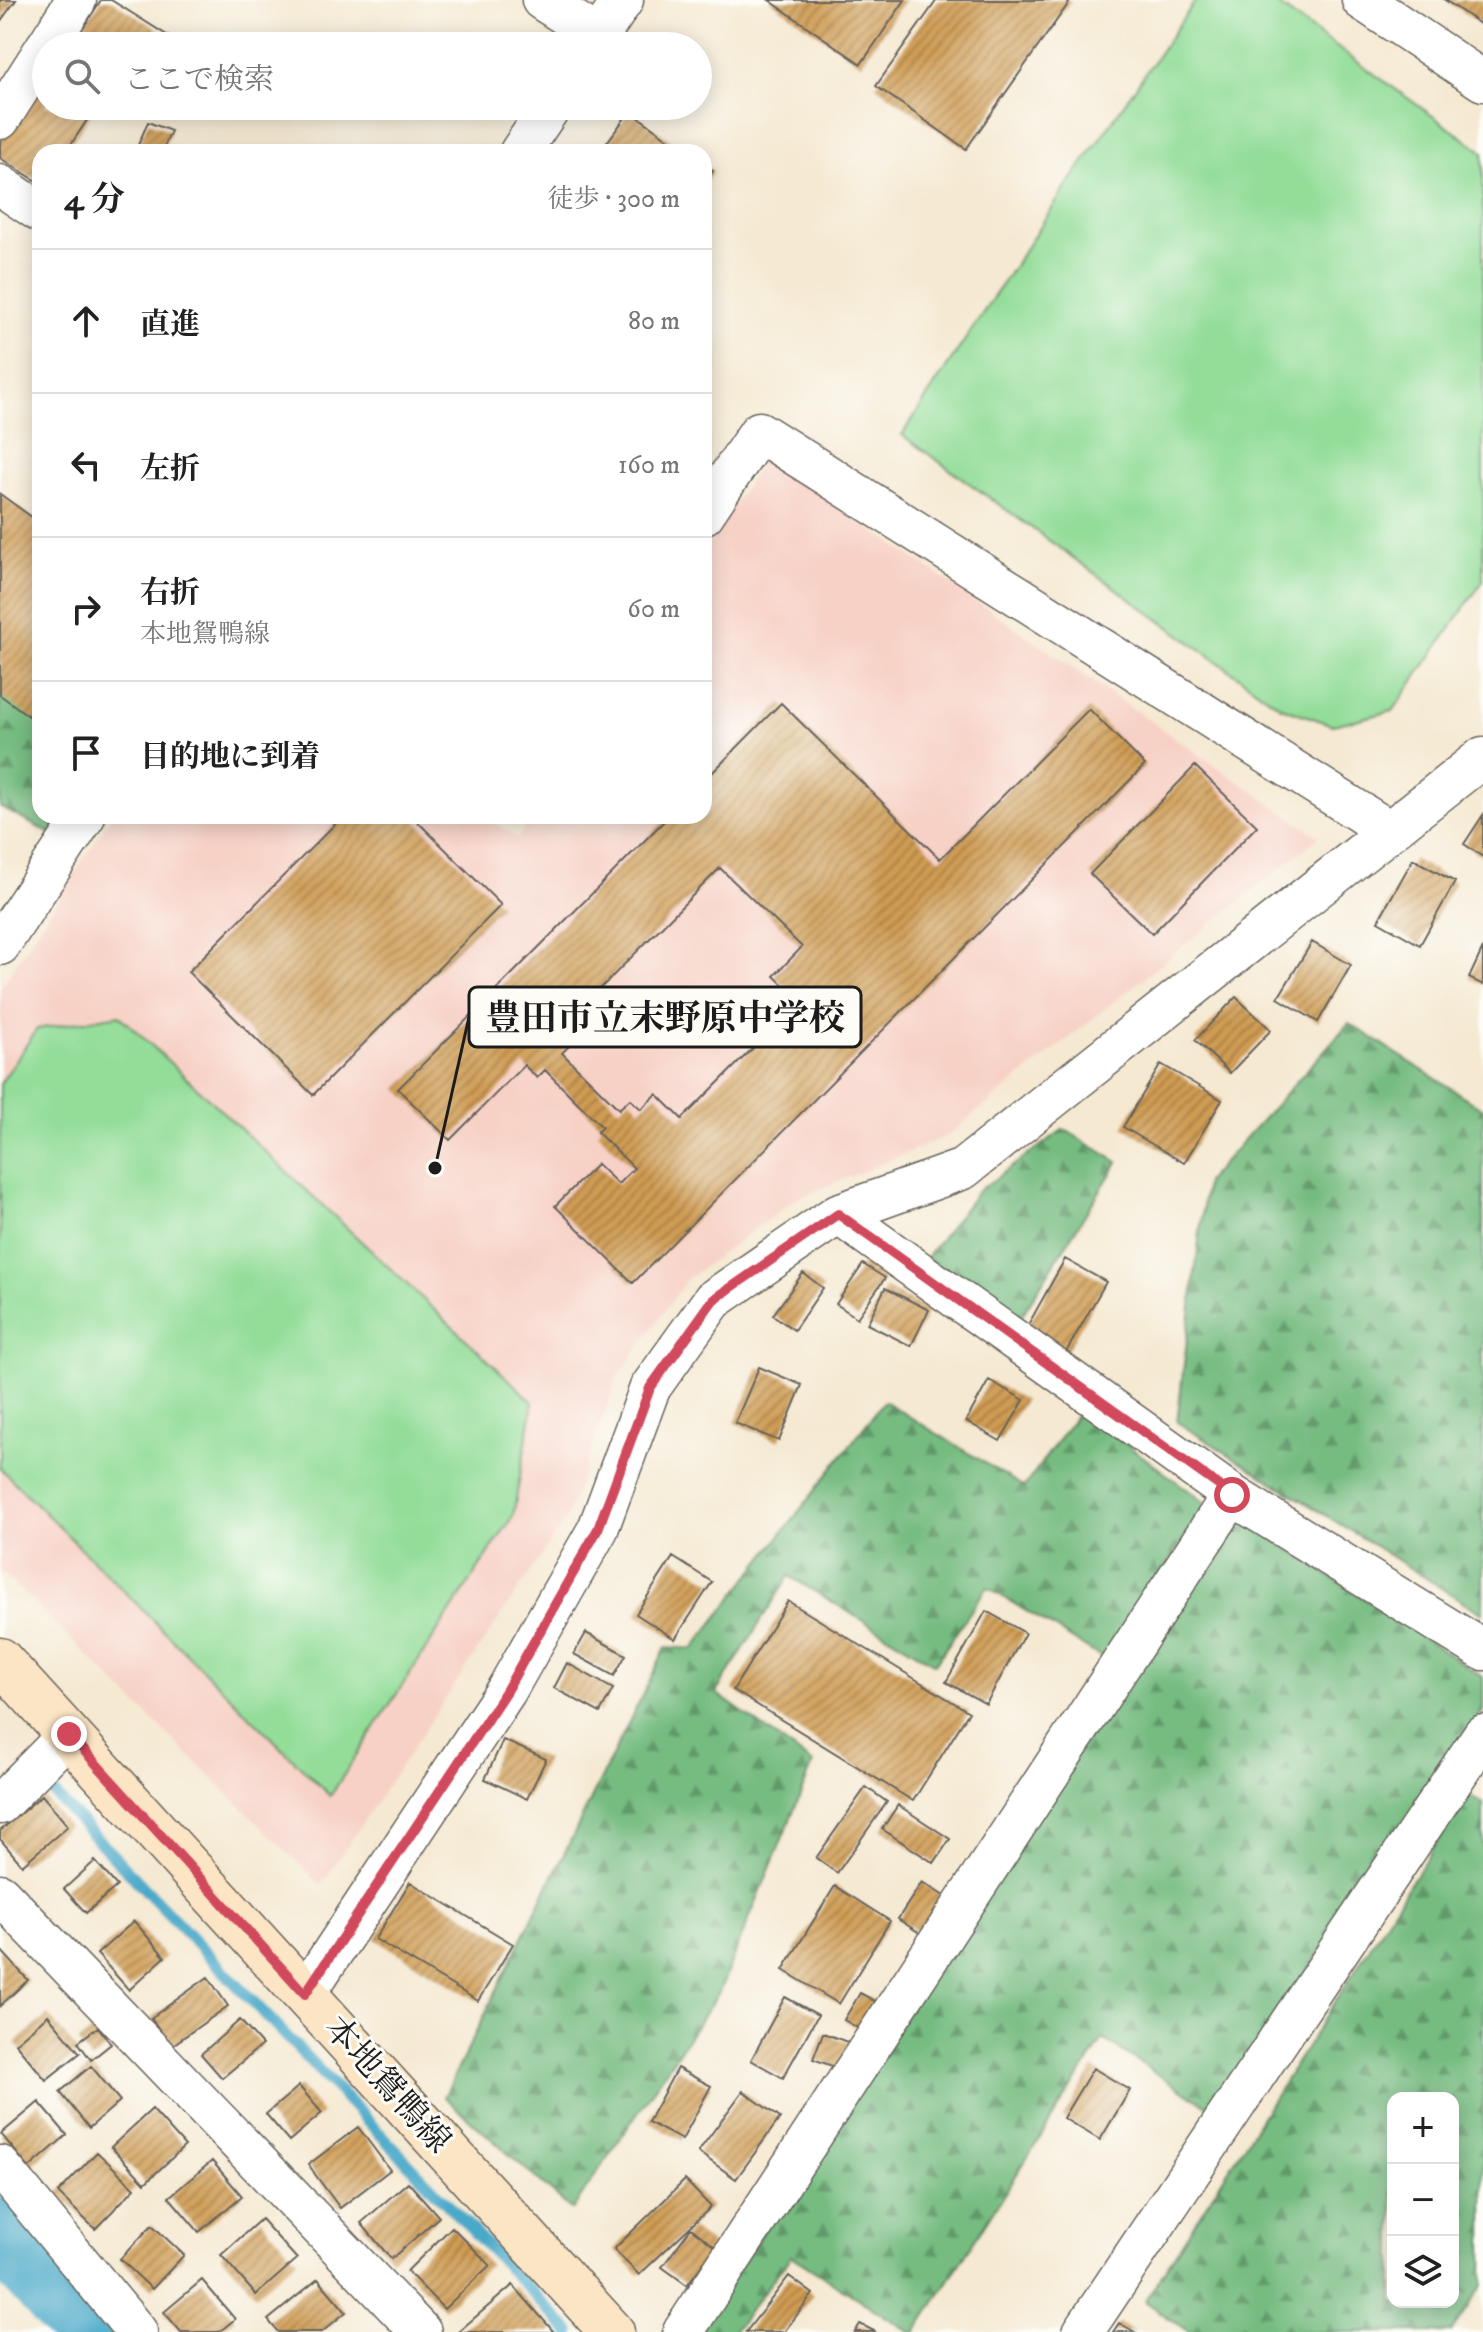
<!DOCTYPE html>
<html lang="ja">
<head>
<meta charset="utf-8">
<style>
	:root { --surface:#fff; --page:#f6f6f6; --text:#222; --muted:#767676; --line:#e0e0e0 }
	body { margin:0; font-family:"IM FELL DW Pica","Noto Serif JP",serif; background:var(--page); color:var(--text) }
	.controls { position:absolute; right:24px; bottom:24px; display:grid; overflow:hidden; border-radius:16px; box-shadow:0 4px 20px #0003 }
	.controls button { width:72px; height:72px; display:grid; place-items:center; padding:0; border:0; border-bottom:2px solid var(--line); background:var(--surface); color:var(--text); font:40px sans-serif }
	.stop { position:absolute; width:24px; height:24px; margin:-18px; border:6px solid #d1495b; border-radius:50%; background:#fff }
	.stop.end { background:#d1495b; border-color:#fff; box-shadow:0 2px 8px #0008 }
	.list { margin:0; padding:0; list-style:none }
	h2 { display:flex; justify-content:space-between; align-items:center; height:104px; margin:0; padding:0 32px; font-size:34px }
	h2 small { font-size:26px; font-weight:400; color:var(--muted) }
	.list li { display:grid; grid-template-columns:52px 1fr auto; gap:24px; align-items:center; box-sizing:border-box; height:144px; padding:0 32px; border-top:2px solid var(--line) }
	.list b { display:block; font-size:30px; white-space:nowrap }
	.list p { margin:0; font-size:26px; white-space:nowrap; color:var(--muted) }
	.list em { font-size:26px; font-style:normal; color:var(--muted) }
	.icon { flex:none; width:44px; height:44px; fill:none; stroke:currentColor; stroke-width:2; stroke-linecap:round; stroke-linejoin:round }
	.map { position:relative; flex:none; width:1483px; height:2332px; overflow:hidden }
	.search { position:absolute; background:var(--surface); box-shadow:0 4px 20px #0003; left:32px; top:32px; width:680px; height:88px; display:flex; align-items:center; gap:20px; box-sizing:border-box; padding:0 28px; border-radius:44px; color:var(--muted); font-size:30px }
	.panel { position:absolute; background:var(--surface); box-shadow:0 4px 20px #0003; left:32px; top:144px; width:680px; height:680px; border-radius:24px }
	.map>svg:first-child { display:block }
	.built { fill:#f7d1c6 }
	.green { fill:#93dd99; stroke:#587c5a; stroke-width:2 }
	.forest { fill:url(#forest-firs); stroke:#496c4e; stroke-width:2; fill-rule:evenodd }
	.lines { fill:none; stroke-linecap:round; stroke-linejoin:round }
	.stream { stroke:#4aa9c9; stroke-width:12 }
	.river { stroke:#4aa9c9; stroke-width:72 }
	.building { fill:url(#building-hatch); fill-rule:evenodd }
	.street-casing { stroke:#68645c; stroke-width:43 }
	.secondary-casing { stroke:#68645c; stroke-width:47 }
	.street { stroke:#fff; stroke-width:40 }
	.secondary { stroke:#fce5c4; stroke-width:44 }
	.route { stroke:#d1495b; stroke-width:10 }
	.labels { text-anchor:middle; dominant-baseline:central; stroke-width:6; stroke-linejoin:round; paint-order:stroke }
	.street-label { font-size:34px; fill:#1c1c1c; stroke:#fdfcf7 }
	.leader { fill:none; stroke:#1c1c1c; stroke-width:3 }
	.callout-dot { fill:#1c1c1c; stroke:#fdfcf7; stroke-width:3 }
	.callout { fill:#fdfcf7; stroke:#1c1c1c; stroke-width:3 }
	.callout-label { font-size:36px; text-anchor:middle; font-weight:bold; fill:#1c1c1c }
</style>
</head>
<body>
<div class="map">
<svg width="1483" height="2332" viewBox="0 0 1483 2332">
	<defs>
		<pattern id="forest-firs" width="22" height="20" patternUnits="userSpaceOnUse" patternTransform="scale(2)"><rect width="22" height="20" fill="#76bc81"/><path d="M5 1l3.5 6h-7zM16 11l3.5 6h-7z" fill="#609869"/></pattern>
		<pattern id="building-hatch" width="6" height="6" patternUnits="userSpaceOnUse" patternTransform="scale(2)"><rect width="6" height="6" fill="#cf9b52"/><path d="M-1 1l2-2M0 6l6-6M5 7l2-2" fill="none" stroke="#a77e43"/></pattern>
	</defs>
	<rect width="100%" height="100%" fill="#fdfcf7"/>
	<filter id="ink" filterUnits="userSpaceOnUse"><feTurbulence type="fractalNoise" baseFrequency=".0125" numOctaves="2"/><feDisplacementMap in="SourceGraphic" scale="16" xChannelSelector="R" yChannelSelector="G"/><feConvolveMatrix kernelMatrix="1 2 1 2 8 2 1 2 1" color-interpolation-filters="sRGB"/></filter>
	<filter id="wash" filterUnits="userSpaceOnUse"><feTurbulence type="fractalNoise" baseFrequency=".006" numOctaves="4" result="noise"/><feDisplacementMap in="SourceGraphic" scale="32" xChannelSelector="R" yChannelSelector="G"/><feGaussianBlur stdDeviation="1.8" result="paint"/><feColorMatrix in="noise" values="0 0 0 0 0 0 0 0 0 0 0 0 0 0 0 0 0 1.4 0 .05"/><feComposite in="paint" operator="in"/></filter>
	<g filter="url(#wash)">
		<rect width="100%" height="100%" fill="#f5e9d2"/>
		<path class="built" d="M 765,456 L 1319,837 L 947,1136 L 794,1200 L 687,1279 L 618,1377 L 567,1517 L 321,1885 L 0,1570 L 0,988 L 112,816 L 484,816 L 518,838 L 532,816 L 704,816 L 704,550 Z"/>
		<path class="green" d="M 1196,0 L 1271,0 L 1483,152 L 1483,581 L 1393,711 L 1333,725 L 1281,707 L 902,435 L 1063,192 Z
			M 119,1015 L 533,1402 L 513,1516 L 330,1796 L 0,1468 L 0,1084 L 37,1029 Z"/>
		<path class="forest" d="M 0,694 L 40,717 L 40,816 L 58,816 L 51,834 L 0,807 Z
			M 1349,1023 L 1483,1109 L 1483,1614 L 1177,1422 L 1206,1182 Z
			M 1064,1129 L 1118,1162 L 1020,1318 L 926,1258 L 977,1192 Z
			M 884,1401 L 1024,1487 L 1080,1410 L 1207,1504 L 1104,1659 L 987,1587 L 935,1664 L 789,1576 L 716,1693 L 813,1764 L 719,1992 L 572,2210 L 444,2097 L 666,1647 L 693,1649 Z
			M 1234,1513 L 1483,1677 L 1483,1711 L 1213,2110 L 1103,2039 L 916,2332 L 910,2332 L 791,2256 L 733,2332 L 697,2332 Z
			M 1467,1794 L 1483,1803 L 1483,2285 L 1452,2332 L 1189,2332 L 1145,2301 ZM 1393,2098 L 1453,2098 L 1453,2302 L 1393,2302 Z"/>
		<g class="lines">
			<path class="stream" d="M 54,1794 L 570,2332"/>
			<path class="river" d="M 0,2232 L 91,2332"/>
		</g>
		<g id="blocks">
			<path class="building" d="M 0,0 L 16,0 L 0,22 Z
				M 101,0 L 111,0 L 173,39 L 168,46 L 80,46 L 74,42 Z
				M 769,0 L 905,0 L 861,64 Z
				M 937,0 L 1071,0 L 966,149 L 876,86 Z
				M 1445,0 L 1483,0 L 1483,26 Z
				M 40,77 L 46,81 L 46,106 L 85,106 L 93,111 L 66,152 L 40,152 L 40,183 L 0,158 L 0,139 Z
				M 630,111 L 687,152 L 600,152 Z
				M 148,122 L 171,131 L 162,152 L 135,152 Z
				M 704,165 L 713,171 L 704,184 Z
				M 0,494 L 40,523 L 40,724 L 0,695 Z
				M 781,703 L 940,859 L 1089,709 L 1145,765 L 633,1283 L 555,1206 L 597,1164 L 618,1184 L 634,1168 L 597,1132 L 602,1127 L 545,1070 L 537,1078 L 524,1065 L 450,1140 L 398,1089 L 669,816 L 704,816 L 704,781 ZM 720,868 L 802,947 L 774,976 L 800,1001 L 682,1119 L 657,1094 L 641,1109 L 630,1099 L 619,1109 L 562,1053 L 572,1043 L 559,1030 Z
				M 1195,766 L 1257,826 L 1152,934 L 1090,874 Z
				M 1483,815 L 1483,857 L 1464,844 Z
				M 343,816 L 412,816 L 501,905 L 313,1095 L 188,972 Z
				M 1413,859 L 1455,882 L 1420,945 L 1378,921 Z
				M 1312,942 L 1351,965 L 1318,1022 L 1278,998 Z
				M 1483,948 L 1483,985 L 1469,978 Z
				M 1236,997 L 1271,1030 L 1230,1073 L 1195,1040 Z
				M 1161,1064 L 1222,1100 L 1184,1163 L 1123,1127 Z
				M 1065,1259 L 1106,1282 L 1065,1354 L 1024,1332 Z
				M 863,1264 L 885,1278 L 857,1318 L 836,1304 Z
				M 803,1273 L 823,1288 L 794,1330 L 773,1315 Z
				M 885,1288 L 929,1310 L 911,1346 L 867,1324 Z
				M 759,1367 L 802,1385 L 779,1441 L 735,1423 Z
				M 989,1380 L 1024,1400 L 1000,1441 L 966,1421 Z
				M 673,1557 L 712,1582 L 675,1639 L 636,1614 Z
				M 788,1601 L 969,1712 L 913,1801 L 733,1690 Z
				M 986,1611 L 1025,1633 L 986,1704 L 946,1682 Z
				M 586,1633 L 626,1655 L 614,1676 L 574,1654 Z
				M 567,1663 L 613,1689 L 600,1713 L 554,1688 Z
				M 503,1740 L 546,1759 L 527,1799 L 485,1779 Z
				M 866,1787 L 887,1802 L 837,1873 L 816,1858 Z
				M 42,1795 L 68,1826 L 22,1865 L 0,1839 L 0,1831 Z
				M 898,1805 L 950,1839 L 934,1863 L 882,1829 Z
				M 95,1861 L 117,1886 L 86,1913 L 64,1889 Z
				M 410,1882 L 513,1944 L 478,2001 L 375,1939 Z
				M 922,1882 L 947,1898 L 923,1935 L 898,1919 Z
				M 835,1886 L 890,1921 L 839,2004 L 783,1970 Z
				M 134,1921 L 165,1957 L 129,1990 L 97,1954 Z
				M 0,1949 L 28,1980 L 0,2006 Z
				M 208,1977 L 228,2006 L 171,2046 L 151,2018 Z
				M 860,1993 L 884,2006 L 868,2034 L 844,2020 Z
				M 785,1997 L 818,2015 L 783,2078 L 751,2060 Z
				M 48,2015 L 80,2053 L 46,2080 L 15,2043 Z
				M 240,2020 L 262,2045 L 222,2078 L 201,2054 Z
				M 98,2027 L 111,2044 L 91,2060 L 78,2042 Z
				M 823,2033 L 853,2044 L 843,2070 L 813,2059 Z
				M 91,2066 L 120,2101 L 89,2128 L 60,2092 Z
				M 677,2068 L 711,2086 L 682,2140 L 648,2122 Z
				M 1093,2068 L 1130,2090 L 1100,2140 L 1063,2118 Z
				M 299,2086 L 322,2113 L 289,2141 L 266,2114 Z
				M 743,2091 L 780,2118 L 736,2179 L 698,2152 Z
				M 39,2102 L 67,2135 L 29,2168 L 1,2134 Z
				M 152,2109 L 185,2146 L 145,2183 L 111,2147 Z
				M 358,2127 L 390,2170 L 340,2208 L 308,2165 Z
				M 97,2152 L 135,2188 L 95,2229 L 58,2193 Z
				M 212,2161 L 242,2196 L 199,2232 L 169,2197 Z
				M 685,2180 L 711,2207 L 639,2275 L 614,2249 Z
				M 408,2182 L 439,2217 L 391,2259 L 361,2223 Z
				M 261,2219 L 297,2259 L 256,2295 L 221,2255 Z
				M 152,2225 L 184,2255 L 152,2289 L 120,2259 Z
				M 452,2227 L 490,2265 L 444,2309 L 407,2271 Z
				M 691,2228 L 715,2247 L 687,2285 L 662,2267 Z
				M 789,2276 L 813,2294 L 784,2332 L 746,2332 Z
				M 318,2279 L 346,2312 L 322,2332 L 278,2332 L 268,2320 Z
				M 202,2280 L 235,2319 L 219,2332 L 181,2332 L 164,2312 Z
				M 513,2285 L 554,2332 L 458,2332 Z
				M 1119,2323 L 1135,2332 L 1113,2332 Z
				M 860,2324 L 876,2332 L 855,2332 Z"/>
		</g>
	</g>
	<g filter="url(#ink)">
		<use href="#blocks" fill-opacity="0" stroke="#68645c" stroke-width="2"/>
		<g class="lines">
			<defs>
				<path id="street" d="M 542,0 L 598,36
					M 1362,0 L 1483,81
					M 47,46 L 76,0
					M 592,46 L 623,0
					M 0,119 L 46,47
					M 520,152 L 551,106
					M 0,185 L 40,212
					M 704,514 L 759,432 L 1388,830
					M 0,945 L 85,816
					M 838,1214 L 1232,1495 L 1483,1650
					M 0,1804 L 69,1734
					M 0,1894 L 421,2332
					M 305,1994 L 506,1691 L 598,1529 L 650,1388 L 713,1300 L 838,1214 L 963,1169 L 1483,757
					M 0,2166 L 137,2332
					M 683,2332 L 1232,1495
					M 1083,2332 L 1483,1735"/>
				<path id="secondary" d="M 0,1660 L 612,2332"/>
			</defs>
			<use href="#street" class="street-casing"/>
			<use href="#secondary" class="secondary-casing"/>
			<use href="#street" class="street"/>
			<use href="#secondary" class="secondary"/>
		</g>
	</g>
	<g class="lines" filter="url(#ink)">
		<path class="route" d="M 69,1734 L 305,1994 L 506,1691 L 598,1529 L 650,1388 L 713,1300 L 838,1214 L 1232,1495"/>
	</g>
	<g class="labels">
		<g class="street-label">
			<text transform="translate(387 2085) rotate(48)">本地鴛鴨線</text>
		</g>
	</g>
	<path class="leader" d="M435 1168L469 1017"/>
	<circle class="callout-dot" cx="435" cy="1168" r="8"/>
	<rect class="callout" x="469" y="987" width="392" height="60" rx="8"/>
	<g class="callout-label">
		<text x="665" y="1030">豊田市立末野原中学校</text>
	</g>
</svg>
<div class="controls">
<button>+</button>
<button>−</button>
<button><svg class="icon" aria-label="layers" viewBox="0 0 24 24"><path d="M12 4l9 5-9 5-9-5zM3 14l9 5 9-5"/></svg></button>
</div>
<div class="stop" style="left:1232px;top:1495px"></div>
<div class="stop end" style="left:69px;top:1734px"></div>
<div class="search"><svg class="icon" aria-label="search" viewBox="0 0 24 24"><circle cx="10" cy="10" r="6"/><path d="M15 15l6 6"/></svg>ここで検索</div>
<section class="panel">
<h2>4 分<small>徒歩 · 300 m</small></h2>
<ul class="list">
<li><svg class="icon" aria-label="ahead" viewBox="0 0 24 24"><path d="M12 20V5M6 11l6-6 6 6"/></svg><div><b>直進</b></div><em>80 m</em></li>
<li><svg class="icon" aria-label="left" viewBox="0 0 24 24"><path d="M17 20v-9H6M10 6l-5 5 5 5"/></svg><div><b>左折</b></div><em>160 m</em></li>
<li><svg class="icon" aria-label="right" viewBox="0 0 24 24"><path d="M7 20v-9h11M14 6l5 5-5 5"/></svg><div><b>右折</b><p>本地鴛鴨線</p></div><em>60 m</em></li>
<li><svg class="icon" aria-label="arrive" viewBox="0 0 24 24"><path d="M6 21V4h12l-3 4 3 4H6"/></svg><div><b>目的地に到着</b></div></li>
</ul>
</section>
</div>
</body>
</html>
